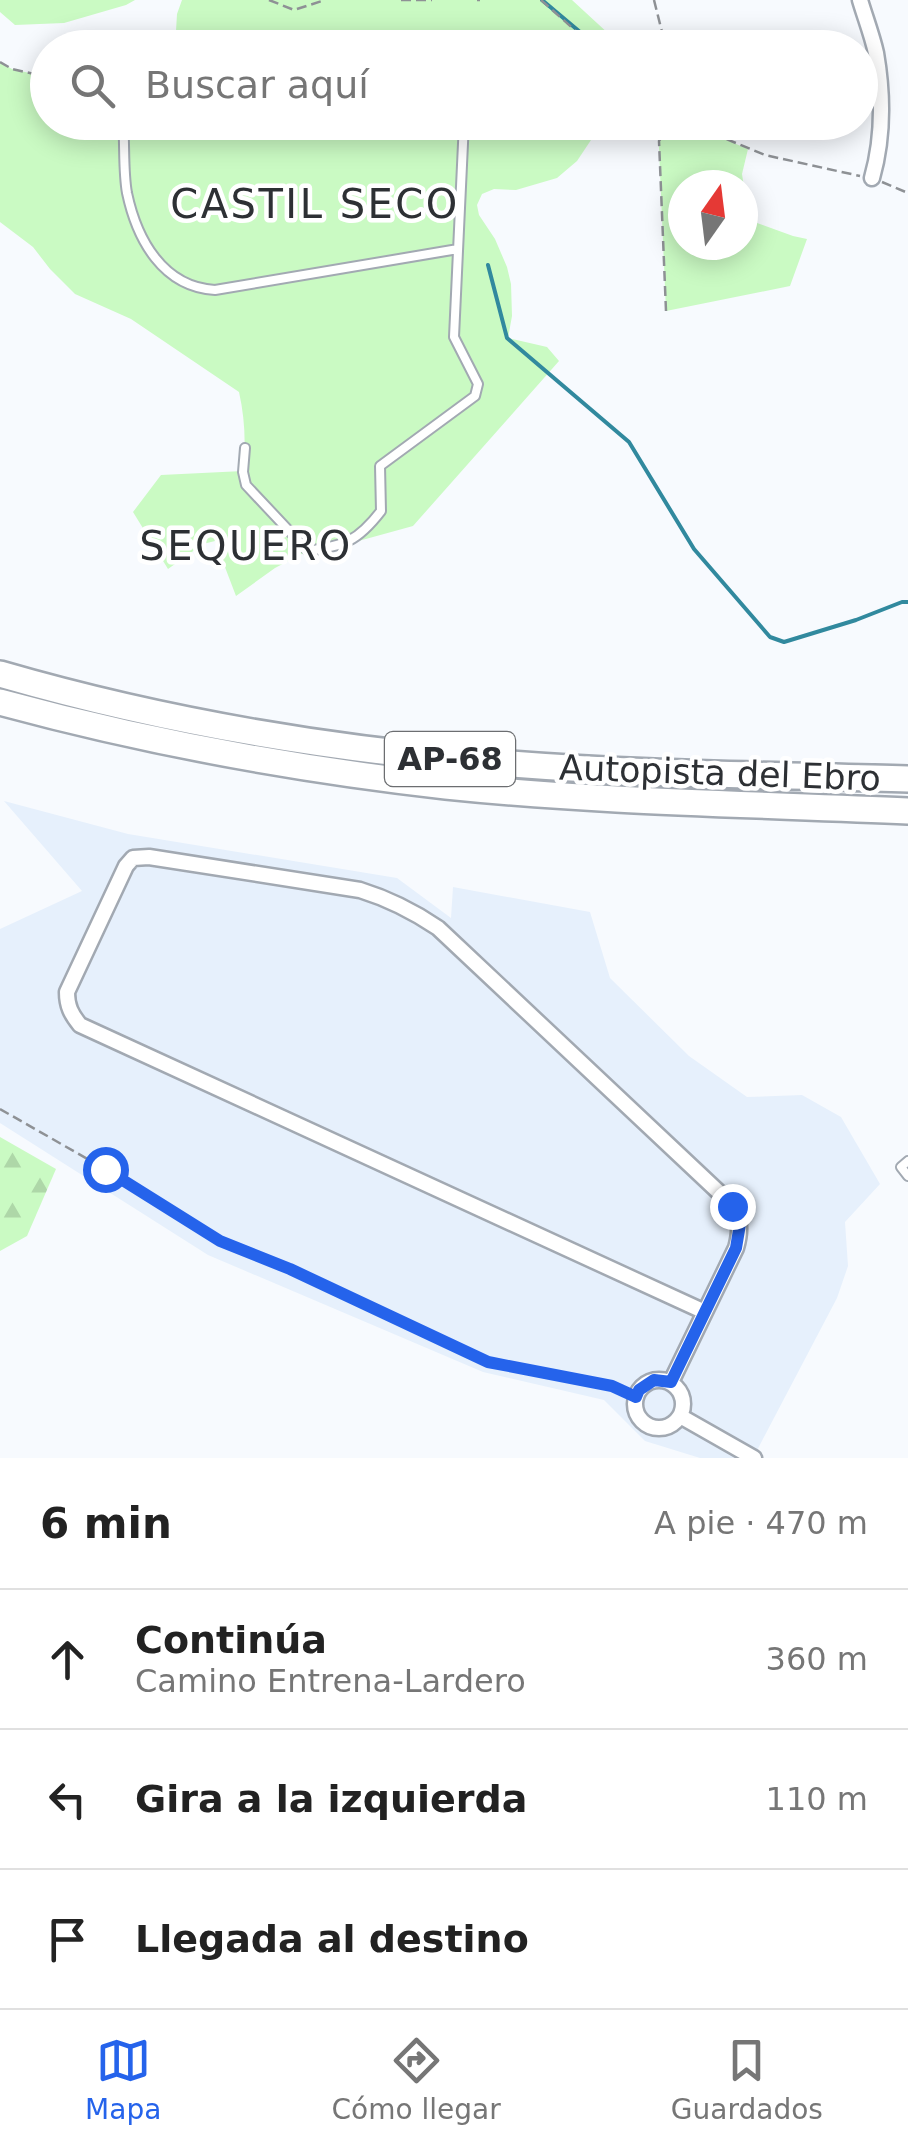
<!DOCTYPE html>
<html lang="es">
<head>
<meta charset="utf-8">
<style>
	:root { --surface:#fff; --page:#f6f6f6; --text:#222; --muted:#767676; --line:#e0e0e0; --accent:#2563eb }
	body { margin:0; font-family:"DejaVu Sans",sans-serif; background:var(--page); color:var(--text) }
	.compass { position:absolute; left:668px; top:170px; width:90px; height:90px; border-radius:50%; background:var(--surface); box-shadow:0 5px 25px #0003; rotate:14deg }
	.stop { position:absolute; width:30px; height:30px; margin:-22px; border:8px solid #2563eb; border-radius:50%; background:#fff }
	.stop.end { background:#2563eb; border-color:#fff; box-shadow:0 2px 10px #0008 }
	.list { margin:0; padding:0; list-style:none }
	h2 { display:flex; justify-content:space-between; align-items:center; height:130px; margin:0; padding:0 40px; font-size:42px }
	h2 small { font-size:32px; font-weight:400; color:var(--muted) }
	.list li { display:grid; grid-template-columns:65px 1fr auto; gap:30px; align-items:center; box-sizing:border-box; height:140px; padding:0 40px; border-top:2px solid var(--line) }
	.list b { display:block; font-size:38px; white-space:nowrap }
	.list p { margin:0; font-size:32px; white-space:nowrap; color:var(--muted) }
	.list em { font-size:32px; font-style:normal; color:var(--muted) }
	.icon { flex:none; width:55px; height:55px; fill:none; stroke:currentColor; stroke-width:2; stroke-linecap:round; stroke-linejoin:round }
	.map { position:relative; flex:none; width:908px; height:1458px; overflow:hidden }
	.search { position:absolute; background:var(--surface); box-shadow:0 5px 25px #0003; left:30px; right:30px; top:30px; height:110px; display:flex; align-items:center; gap:25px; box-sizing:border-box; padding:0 35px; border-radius:55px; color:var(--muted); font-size:38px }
	.sheet { height:550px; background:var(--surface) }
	nav { display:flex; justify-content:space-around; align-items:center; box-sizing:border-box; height:140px; border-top:2px solid var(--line); background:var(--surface); font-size:28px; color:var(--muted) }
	nav a { display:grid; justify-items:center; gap:5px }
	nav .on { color:var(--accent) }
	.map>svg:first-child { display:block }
	.built { fill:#e6f0fc }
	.green { fill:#cafac3; fill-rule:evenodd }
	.forest { fill:url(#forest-firs) }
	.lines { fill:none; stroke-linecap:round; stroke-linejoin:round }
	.stream { stroke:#31899e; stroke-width:4 }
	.service-casing { stroke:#a2a9b2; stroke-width:12 }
	.minor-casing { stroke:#a2a9b2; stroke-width:19 }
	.motorway-casing { stroke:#a2a9b2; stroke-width:30 }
	.path { stroke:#8e9195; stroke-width:2.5; stroke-dasharray:10 5; stroke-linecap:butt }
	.service { stroke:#fff; stroke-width:8 }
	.minor { stroke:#fff; stroke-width:14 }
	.motorway { stroke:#fff; stroke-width:25 }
	.route { stroke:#2563eb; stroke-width:12 }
	.labels { text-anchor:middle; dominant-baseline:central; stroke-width:9; stroke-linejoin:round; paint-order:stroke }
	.shield { fill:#fff; stroke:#6c6e71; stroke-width:2.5 }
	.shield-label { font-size:32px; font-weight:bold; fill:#2d3034 }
	.street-label { font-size:35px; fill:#2d3034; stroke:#fff }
	.quarter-label { font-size:40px; letter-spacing:2.5px; fill:#2d3034; stroke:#fff }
</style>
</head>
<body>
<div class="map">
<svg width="908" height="1458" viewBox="0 0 908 1458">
	<defs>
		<pattern id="forest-firs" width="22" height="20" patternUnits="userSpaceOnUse" patternTransform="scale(2.5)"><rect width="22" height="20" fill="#cafac3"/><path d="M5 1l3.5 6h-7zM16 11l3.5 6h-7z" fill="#aed7a8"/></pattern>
	</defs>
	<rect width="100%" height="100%" fill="#f7fafe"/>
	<path class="built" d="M 4,801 L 128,834 L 397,878 L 451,918 L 453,887 L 590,912 L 610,978 L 689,1056 L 747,1097 L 802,1095 L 841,1117 L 880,1184 L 845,1222 L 848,1266 L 837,1298 L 753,1458 L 700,1458 L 645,1441 L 604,1400 L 483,1372 L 208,1255 L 0,1123 L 0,929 L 82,891 Z"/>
	<path class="green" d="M 0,0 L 135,0 L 126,5 L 64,23 L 15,25 L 0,12 Z
		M 182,0 L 572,0 L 623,47 L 175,48 L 177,14 Z
		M 0,62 L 12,69 L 47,77 L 48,122 L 614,123 L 595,134 L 577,161 L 557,178 L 516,190 L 494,189 L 482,194 L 477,205 L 479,215 L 495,239 L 507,267 L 511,284 L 512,316 L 508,338 L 547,347 L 559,361 L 413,526 L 344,545 L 307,551 L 275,568 L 236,596 L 215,541 L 203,544 L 168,569 L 133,512 L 161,475 L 243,471 C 246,444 245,419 239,392 L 131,319 L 75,294 L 50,269 L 33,247 L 0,222 Z
		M 661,123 L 686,123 L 748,149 L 742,174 L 749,220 L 793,236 L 807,239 L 790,286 L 666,311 L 658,125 ZM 743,185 L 743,245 L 683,245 L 683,185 Z"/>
	<path class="forest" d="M 0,1137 L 56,1169 L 27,1236 L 0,1251 Z"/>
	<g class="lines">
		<path class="stream" d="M 542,0 L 599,48
			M 488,265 L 507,338 L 629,442 L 694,549 L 770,637 L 784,642 L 856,620 L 902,602 L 908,602"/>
		<defs>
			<path id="service" d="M 123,122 C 125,145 123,171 127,193 C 137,240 163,287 215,290 L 458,249
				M 245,448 L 243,472 L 246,485 L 308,551 C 345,545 357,542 381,511 L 380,466 L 475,396 L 478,384 L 454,337 L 464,122
				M 908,1161 L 901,1167 L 908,1176"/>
			<path id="minor" d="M 860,0 C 865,17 872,35 876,53 C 883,94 883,139 872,178
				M635 1404a24 24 0 1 1 48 0a24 24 0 1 1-48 0Z
				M 671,1382 L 736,1248 C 742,1227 740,1214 725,1198 L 438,928 C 413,911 389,899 360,890 L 149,857 L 133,858 L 126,866 L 67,992 C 67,1006 71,1014 80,1025 L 705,1312
				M 680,1416 L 754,1458"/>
			<path id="motorway" d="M 0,674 C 155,719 316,747 476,761 C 620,774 764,775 908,779
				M 0,702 C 147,742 295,769 446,786 C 600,802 754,804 908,811"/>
		</defs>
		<use href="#service" class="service-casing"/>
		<use href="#minor" class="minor-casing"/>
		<use href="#motorway" class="motorway-casing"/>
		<path class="path" d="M 269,0 L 294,10 L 325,0
			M 401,0 L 432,0
			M 477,0 L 480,0
			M 541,0 L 595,48
			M 654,0 L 666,48
			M 0,62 L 12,69 L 48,77
			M 685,122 L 765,155 L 860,176
			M 882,182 L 908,193
			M 666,311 L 659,141 L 673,122
			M 0,1109 L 105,1169 L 220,1241 L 289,1269 L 487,1362 L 612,1386 L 636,1397"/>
		<use href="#service" class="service"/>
		<use href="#minor" class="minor"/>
		<use href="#motorway" class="motorway"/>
	</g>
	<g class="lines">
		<path class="route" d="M 105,1169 L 220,1241 L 290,1269 L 488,1362 L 612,1386 L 636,1397 L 639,1390 L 654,1380 L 671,1382 L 736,1248 L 740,1224 L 732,1206"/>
	</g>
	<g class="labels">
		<rect class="shield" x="385" y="732" width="130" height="54" rx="8"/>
		<g class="shield-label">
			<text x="450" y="759">AP-68</text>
		</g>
		<g class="street-label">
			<text transform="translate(720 773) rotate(2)">Autopista del Ebro</text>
		</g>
		<g class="quarter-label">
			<text x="315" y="204">CASTIL SECO</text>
			<text x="246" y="546">SEQUERO</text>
		</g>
	</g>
</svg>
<svg class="compass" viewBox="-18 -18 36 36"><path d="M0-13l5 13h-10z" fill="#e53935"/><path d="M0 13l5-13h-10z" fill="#767676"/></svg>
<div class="stop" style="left:105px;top:1169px"></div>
<div class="stop end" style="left:732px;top:1206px"></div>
<div class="search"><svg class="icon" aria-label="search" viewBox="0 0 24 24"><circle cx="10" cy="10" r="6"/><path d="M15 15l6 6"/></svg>Buscar aquí</div>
</div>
<section class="sheet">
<h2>6 min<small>A pie · 470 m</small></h2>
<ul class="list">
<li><svg class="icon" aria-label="ahead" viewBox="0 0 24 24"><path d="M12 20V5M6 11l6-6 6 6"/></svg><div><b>Continúa</b><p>Camino Entrena-Lardero</p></div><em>360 m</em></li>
<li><svg class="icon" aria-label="left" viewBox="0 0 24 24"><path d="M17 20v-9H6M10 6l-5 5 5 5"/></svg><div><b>Gira a la izquierda</b></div><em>110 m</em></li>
<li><svg class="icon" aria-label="arrive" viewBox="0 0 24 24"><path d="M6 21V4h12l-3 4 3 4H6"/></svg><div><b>Llegada al destino</b></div></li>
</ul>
</section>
<nav>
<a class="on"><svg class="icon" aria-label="map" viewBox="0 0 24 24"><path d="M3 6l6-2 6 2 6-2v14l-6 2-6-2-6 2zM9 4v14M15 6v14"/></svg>Mapa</a>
<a><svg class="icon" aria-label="directions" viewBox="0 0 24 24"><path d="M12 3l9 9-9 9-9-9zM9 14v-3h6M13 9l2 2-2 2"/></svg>Cómo llegar</a>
<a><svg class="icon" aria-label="saved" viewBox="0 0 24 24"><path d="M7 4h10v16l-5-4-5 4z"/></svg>Guardados</a>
</nav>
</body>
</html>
